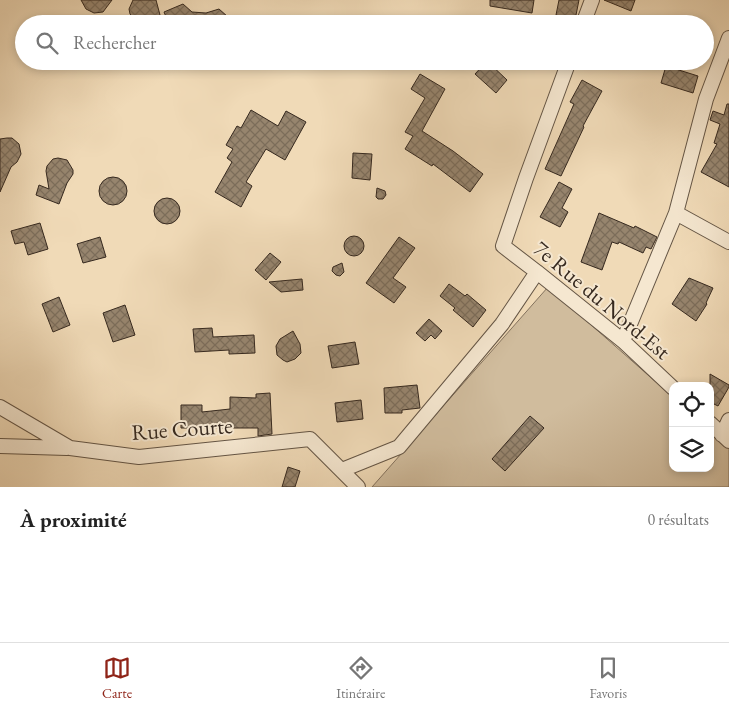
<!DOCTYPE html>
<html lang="fr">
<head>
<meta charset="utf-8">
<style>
	:root { --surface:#fff; --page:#f2f2f2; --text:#222; --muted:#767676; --line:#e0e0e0; --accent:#8f2418 }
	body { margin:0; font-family:"EB Garamond",serif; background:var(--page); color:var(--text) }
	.controls { position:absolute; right:15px; bottom:15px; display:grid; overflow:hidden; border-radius:10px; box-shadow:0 2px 8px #0003 }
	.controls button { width:45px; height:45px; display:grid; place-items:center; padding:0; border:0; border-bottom:1px solid var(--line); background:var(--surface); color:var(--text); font:25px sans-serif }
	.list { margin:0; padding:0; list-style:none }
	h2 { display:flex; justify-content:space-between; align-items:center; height:65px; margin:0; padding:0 20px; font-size:21px }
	h2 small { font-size:16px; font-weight:400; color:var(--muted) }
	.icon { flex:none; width:28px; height:28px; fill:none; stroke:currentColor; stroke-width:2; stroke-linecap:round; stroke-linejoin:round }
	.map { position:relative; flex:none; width:729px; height:487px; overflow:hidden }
	.search { position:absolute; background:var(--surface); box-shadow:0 2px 8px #0003; left:15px; right:15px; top:15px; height:55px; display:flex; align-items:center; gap:12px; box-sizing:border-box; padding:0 18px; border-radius:28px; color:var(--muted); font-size:19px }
	.sheet { height:155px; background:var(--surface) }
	nav { display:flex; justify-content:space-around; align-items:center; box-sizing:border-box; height:70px; border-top:1px solid var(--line); background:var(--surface); font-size:14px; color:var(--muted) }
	nav a { display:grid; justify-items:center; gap:2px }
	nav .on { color:var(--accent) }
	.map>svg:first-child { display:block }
	.green { fill:#d0bc9d; stroke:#83725e }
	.building { fill:url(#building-cross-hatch); stroke:#36291f }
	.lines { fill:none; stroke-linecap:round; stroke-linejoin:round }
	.minor-casing { stroke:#645545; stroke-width:16 }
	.minor { stroke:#f5e7d0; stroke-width:14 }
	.labels { text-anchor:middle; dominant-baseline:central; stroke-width:4; stroke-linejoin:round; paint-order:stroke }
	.street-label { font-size:22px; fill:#36291f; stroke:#f5e7d0 }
</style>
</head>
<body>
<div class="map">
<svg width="729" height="487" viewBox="0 0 729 487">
	<defs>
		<pattern id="building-cross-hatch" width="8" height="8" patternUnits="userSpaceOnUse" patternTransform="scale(1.25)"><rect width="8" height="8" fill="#97856e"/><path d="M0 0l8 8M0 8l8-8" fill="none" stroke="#7c6d5a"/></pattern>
	</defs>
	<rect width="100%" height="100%" fill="#f0dab7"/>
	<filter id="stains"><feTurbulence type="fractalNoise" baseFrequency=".004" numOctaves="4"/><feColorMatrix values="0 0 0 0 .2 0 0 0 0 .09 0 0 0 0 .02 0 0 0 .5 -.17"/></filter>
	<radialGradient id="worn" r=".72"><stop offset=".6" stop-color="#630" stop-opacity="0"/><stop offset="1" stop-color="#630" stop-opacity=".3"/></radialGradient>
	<path class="green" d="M 548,287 L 673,397 L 673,468 L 710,468 L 710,430 L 729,446 L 729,487 L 372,487 Z"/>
	<path class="building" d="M 81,0 L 112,0 L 103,12 L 94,13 L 86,9 Z
		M 133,0 L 156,0 L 160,15 L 150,22 L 141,23 L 136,21 L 130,14 L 129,9 Z
		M 490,0 L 534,0 L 532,13 L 490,6 Z
		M 559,0 L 579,0 L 575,20 L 556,15 Z
		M 604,0 L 635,0 L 631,11 Z
		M 183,4 L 192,12 L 206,13 L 219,9 L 236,24 L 169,24 L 164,12 Z
		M 487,61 L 507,80 L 496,93 L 475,74 Z
		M 666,66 L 698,76 L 693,93 L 661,83 Z
		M 420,74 L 445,89 L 422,131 L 453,151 L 483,174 L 470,192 L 433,164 L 432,166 L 405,149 L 413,136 L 405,132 L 425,98 L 411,89 Z
		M 582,80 L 602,91 L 583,126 L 584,127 L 561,176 L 545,169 L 574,104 L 570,102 Z
		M 727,104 L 729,104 L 729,187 L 701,172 L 717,144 L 714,143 L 720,124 L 710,120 L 713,111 L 724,115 Z
		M 251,110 L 278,126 L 286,111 L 306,122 L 285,160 L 266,149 L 246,182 L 252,186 L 241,207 L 215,192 L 232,162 L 227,158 L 233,149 L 226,145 L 237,126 L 241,128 Z
		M 7,138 L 12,138 L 19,144 L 21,154 L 17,162 L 11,167 L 0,192 L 0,139 Z
		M 353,153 L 372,154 L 370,180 L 352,178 Z
		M 58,158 L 67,160 L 73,170 L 73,174 L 67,183 L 59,204 L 36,195 L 39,185 L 49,189 L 46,171 L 47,166 L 53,159 Z
		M99 191a14 14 0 1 1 28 0a14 14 0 1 1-28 0Z
		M 559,182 L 572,189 L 562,208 L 568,212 L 560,227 L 540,217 Z
		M 377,188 L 385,191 L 386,195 L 383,199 L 378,199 L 376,197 Z
		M154 211a13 13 0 1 1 26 0a13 13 0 1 1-26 0Z
		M 599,213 L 634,228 L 635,226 L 657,237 L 651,249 L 646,247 L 643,253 L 619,242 L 618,244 L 612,242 L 602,270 L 581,262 Z
		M 40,223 L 48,249 L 28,255 L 24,242 L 15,244 L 11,231 Z
		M344 246a10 10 0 1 1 20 0a10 10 0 1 1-20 0Z
		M 100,237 L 106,257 L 83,263 L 77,244 Z
		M 399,237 L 415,248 L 393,278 L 406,287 L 394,303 L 366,283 Z
		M 270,253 L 281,262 L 266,280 L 255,270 Z
		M 342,263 L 344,272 L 340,276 L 336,275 L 332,271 L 333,267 Z
		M 689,278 L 713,288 L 706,303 L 707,304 L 696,321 L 672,304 Z
		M 302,279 L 303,290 L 281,292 L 269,282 Z
		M 449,284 L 465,296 L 467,294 L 486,310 L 473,327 L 453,310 L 455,308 L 440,296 Z
		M 59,297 L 70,325 L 53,332 L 42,304 Z
		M 125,305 L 135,335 L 113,342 L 103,313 Z
		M 429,319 L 442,331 L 435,339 L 431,335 L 425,341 L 416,333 Z
		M 212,328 L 213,337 L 254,335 L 255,353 L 229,354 L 229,350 L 195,352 L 193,329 Z
		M 293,331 L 300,344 L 301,353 L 295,359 L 287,362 L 283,360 L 277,355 L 276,346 L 280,339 Z
		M 355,342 L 359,364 L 332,368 L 328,346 Z
		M 710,374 L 729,385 L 729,387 L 718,406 L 710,402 Z
		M 417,385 L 420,408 L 402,410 L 402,413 L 385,413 L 384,388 Z
		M 270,393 L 272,434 L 258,436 L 258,428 L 181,428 L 181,405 L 202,405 L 202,412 L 230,409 L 230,397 L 256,398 L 256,394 Z
		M 361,400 L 363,419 L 337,422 L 335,403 Z
		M 530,416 L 544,428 L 505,471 L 492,459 Z
		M 288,467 L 300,471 L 295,487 L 282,487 Z"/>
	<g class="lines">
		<defs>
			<path id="minor" d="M 583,24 L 592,0
				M 569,61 L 526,178 L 503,246 L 537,272 L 623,341 L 673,388
				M 676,213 L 729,242
				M 623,341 L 676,213 L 706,99 L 729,38
				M 0,407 L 70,448 L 139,457 L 310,439 L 358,487
				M 710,423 L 729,441
				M 722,435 L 729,420
				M 0,446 L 67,448
				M 342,470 L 399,447 L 502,324 L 537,272"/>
		</defs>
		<use href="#minor" class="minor-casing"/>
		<use href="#minor" class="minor"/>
	</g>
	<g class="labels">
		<g class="street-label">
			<text transform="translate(602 300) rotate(40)">7e Rue du Nord-Est</text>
			<text transform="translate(182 429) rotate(-4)">Rue Courte</text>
		</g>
	</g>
	<rect width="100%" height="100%" filter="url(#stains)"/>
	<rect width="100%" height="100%" fill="url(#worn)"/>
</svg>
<div class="controls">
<button><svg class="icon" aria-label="locate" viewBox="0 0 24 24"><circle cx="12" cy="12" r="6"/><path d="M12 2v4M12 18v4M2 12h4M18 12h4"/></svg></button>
<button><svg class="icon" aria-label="layers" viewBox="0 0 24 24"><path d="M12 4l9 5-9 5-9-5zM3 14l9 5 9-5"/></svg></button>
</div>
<div class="search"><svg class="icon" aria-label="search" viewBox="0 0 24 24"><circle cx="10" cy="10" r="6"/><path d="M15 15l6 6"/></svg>Rechercher</div>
</div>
<section class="sheet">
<h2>À proximité<small>0 résultats</small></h2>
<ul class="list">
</ul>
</section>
<nav>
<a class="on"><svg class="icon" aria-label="map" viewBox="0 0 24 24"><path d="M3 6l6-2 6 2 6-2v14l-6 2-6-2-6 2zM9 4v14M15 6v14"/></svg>Carte</a>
<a><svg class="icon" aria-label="directions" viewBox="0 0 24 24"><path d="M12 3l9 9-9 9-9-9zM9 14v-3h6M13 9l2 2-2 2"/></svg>Itinéraire</a>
<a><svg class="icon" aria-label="saved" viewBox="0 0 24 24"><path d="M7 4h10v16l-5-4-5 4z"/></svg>Favoris</a>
</nav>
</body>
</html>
